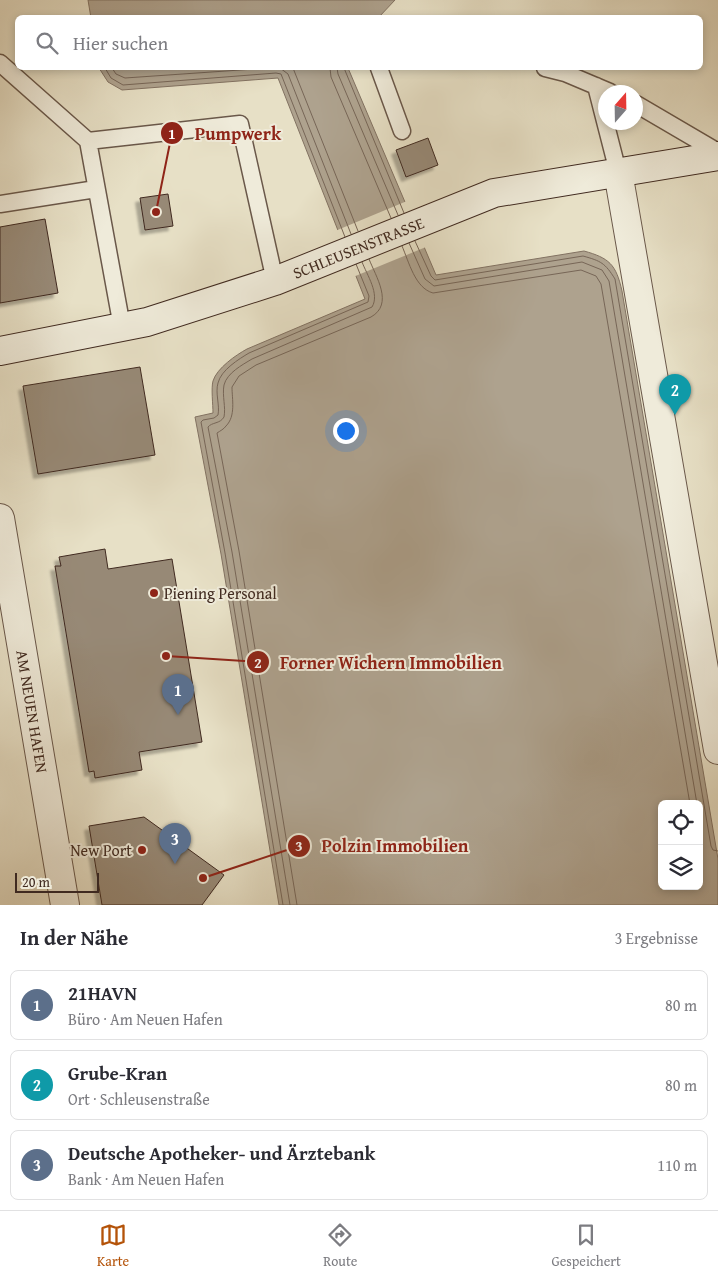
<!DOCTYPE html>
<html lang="de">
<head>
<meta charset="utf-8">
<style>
	:root { --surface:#fff; --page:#f7f7f7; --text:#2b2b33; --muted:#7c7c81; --line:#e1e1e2; --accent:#b45309 }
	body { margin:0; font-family:"Gentium Book Plus",serif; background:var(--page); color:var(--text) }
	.controls { position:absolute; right:15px; bottom:15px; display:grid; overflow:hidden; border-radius:8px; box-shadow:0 2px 8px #0003 }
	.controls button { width:45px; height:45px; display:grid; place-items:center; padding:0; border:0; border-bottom:1px solid var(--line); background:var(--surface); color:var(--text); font:25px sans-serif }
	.compass { position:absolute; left:598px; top:85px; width:45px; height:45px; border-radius:50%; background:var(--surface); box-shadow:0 2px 8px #0003; rotate:20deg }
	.scale { position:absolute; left:15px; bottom:12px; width:84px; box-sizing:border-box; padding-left:5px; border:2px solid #402a20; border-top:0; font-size:14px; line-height:18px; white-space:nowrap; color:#402a20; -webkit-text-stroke:4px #efebda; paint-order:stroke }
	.you { position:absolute; left:345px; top:430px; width:18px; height:18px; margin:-12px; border:4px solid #fff; border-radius:50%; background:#1a73e8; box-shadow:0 0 0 8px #1a73e833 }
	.badge { display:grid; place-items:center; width:32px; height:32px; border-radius:50%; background:var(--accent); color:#fff; font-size:16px; font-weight:700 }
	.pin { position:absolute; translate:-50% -41px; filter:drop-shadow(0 1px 2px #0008) }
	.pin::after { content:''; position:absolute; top:26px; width:18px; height:15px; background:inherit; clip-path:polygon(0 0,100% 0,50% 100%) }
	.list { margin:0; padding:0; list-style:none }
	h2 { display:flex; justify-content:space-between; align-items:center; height:65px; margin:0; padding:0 20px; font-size:21px }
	h2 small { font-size:16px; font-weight:400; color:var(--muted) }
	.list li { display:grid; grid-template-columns:32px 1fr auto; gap:15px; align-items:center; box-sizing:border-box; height:70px; margin:0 10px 10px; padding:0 10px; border:1px solid var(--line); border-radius:8px }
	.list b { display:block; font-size:19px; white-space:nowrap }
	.list p { margin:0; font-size:16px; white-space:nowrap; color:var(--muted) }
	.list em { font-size:16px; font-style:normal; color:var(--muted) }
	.icon { flex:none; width:28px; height:28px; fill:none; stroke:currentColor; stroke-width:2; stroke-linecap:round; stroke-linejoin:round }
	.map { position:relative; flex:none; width:718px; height:905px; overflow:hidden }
	.search { position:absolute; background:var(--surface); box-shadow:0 2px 8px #0003; left:15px; right:15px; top:15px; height:55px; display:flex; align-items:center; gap:12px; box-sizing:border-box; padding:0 18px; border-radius:8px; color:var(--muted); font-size:19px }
	.sheet { height:305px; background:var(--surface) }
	nav { display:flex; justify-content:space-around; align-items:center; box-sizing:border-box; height:70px; border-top:1px solid var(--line); background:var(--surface); font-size:14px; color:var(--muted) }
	nav a { display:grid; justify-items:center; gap:2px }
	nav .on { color:var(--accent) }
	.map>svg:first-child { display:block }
	.water { fill:#aea28e; stroke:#827262; fill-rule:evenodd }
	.pier { fill:#e7e0c6 }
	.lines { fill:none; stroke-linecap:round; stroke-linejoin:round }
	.shore { stroke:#776657; stroke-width:1 }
	.building { fill:#978976; stroke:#402a20; filter:url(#shadow) }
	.lane-casing { stroke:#6a584a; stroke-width:19 }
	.street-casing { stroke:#6a584a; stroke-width:30 }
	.secondary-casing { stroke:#402a20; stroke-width:30 }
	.lane { stroke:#efebda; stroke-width:16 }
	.street { stroke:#efebda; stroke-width:28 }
	.secondary { stroke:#efebda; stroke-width:28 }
	.poi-dot { fill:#8f2418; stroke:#efebda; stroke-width:2 }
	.labels { text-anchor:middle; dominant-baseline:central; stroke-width:4; stroke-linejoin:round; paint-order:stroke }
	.street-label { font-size:16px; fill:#402a20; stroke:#efebda }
	.poi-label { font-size:16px; fill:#402a20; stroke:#efebda; text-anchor:start }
	.leader { fill:none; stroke:#8f2418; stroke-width:2 }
	.callout-dot { fill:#8f2418; stroke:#efebda; stroke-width:2 }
	.mark-label { font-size:15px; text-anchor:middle; font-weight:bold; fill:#fff }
	.callout-label { font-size:18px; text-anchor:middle; font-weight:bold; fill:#8f2418; stroke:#efebda; stroke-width:4; stroke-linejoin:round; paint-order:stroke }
</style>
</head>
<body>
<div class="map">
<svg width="718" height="905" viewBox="0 0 718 905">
	<defs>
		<filter id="shadow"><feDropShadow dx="-4.5" dy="4.5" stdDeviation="1" flood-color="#0004"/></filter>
	</defs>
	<rect width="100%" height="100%" fill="#e7e0c6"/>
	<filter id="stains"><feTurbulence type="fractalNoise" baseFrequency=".004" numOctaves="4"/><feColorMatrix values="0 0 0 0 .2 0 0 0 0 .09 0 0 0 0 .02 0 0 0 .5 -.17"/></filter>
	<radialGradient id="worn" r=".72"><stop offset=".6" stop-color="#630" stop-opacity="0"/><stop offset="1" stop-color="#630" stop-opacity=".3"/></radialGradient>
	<path class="water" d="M 88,0 L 395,0 L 379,17 L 91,18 Z
		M 99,68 L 348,68 L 436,275 L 584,251 C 609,258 616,264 622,291 L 718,859 L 718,905 L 279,905 L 221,554 L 195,417 L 213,413 C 213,405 211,388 213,381 C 217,368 236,355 247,349 L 365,299 L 278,78 L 122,90 L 108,82 ZM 662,804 L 699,804 L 699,886 L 662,886 Z"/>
	<path class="pier" d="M 407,201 L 426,247 L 353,277 L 335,231 Z"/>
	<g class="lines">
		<path class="shore" d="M 105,68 L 111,78 L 123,85 L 276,73 L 281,74 L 345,237
			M 112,68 L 116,74 L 125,78 L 269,68
			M 280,68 L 288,74 L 351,234
			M 293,68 L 358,231
			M 330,68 L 331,77 L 391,218
			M 337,68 L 338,74 L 398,215
			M 344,68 L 404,213
			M 415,241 L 431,276 L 435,280 L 583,256 C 601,261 605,263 615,279 L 711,846 L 713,850 L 718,851
			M 409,243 L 425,279 L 434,286 L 582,262 L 602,270 L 609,281 L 697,804
			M 402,246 C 409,262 415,288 433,293 L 581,270 L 596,276 L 601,284 L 690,804
			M 283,905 L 225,553 L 201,422 L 203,420 L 214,418 L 218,415 C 220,405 215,393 218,383 C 221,370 239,359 249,353 L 368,302 L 369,296 L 356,264
			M 290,905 L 232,552 L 208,427 C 212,422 220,424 224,417 C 226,407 222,396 224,385 C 227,373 242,365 252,359 L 372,307 C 380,294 367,275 362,262
			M 297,905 L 239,551 L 217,433 C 220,431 224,429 226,426 C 236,416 232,399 232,387 L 239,376 L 256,365 L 371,317 C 394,304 376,277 369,259"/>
	</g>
	<path class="building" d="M 428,138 L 438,165 L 406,177 L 396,150 Z
		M 168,194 L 173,226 L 145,230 L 140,198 Z
		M 45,219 L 58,293 L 0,303 L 0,227 Z
		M 140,367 L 155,455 L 38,474 L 23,386 Z
		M 105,549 L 108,569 L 172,559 L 202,742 L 139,752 L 142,770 L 95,778 L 94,771 L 89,772 L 55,566 L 61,566 L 59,557 Z
		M 144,817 L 224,875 L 202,905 L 102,905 L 89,826 Z"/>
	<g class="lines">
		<defs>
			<path id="lane" d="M 0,63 L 88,141 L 122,327
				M 379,68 L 402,131
				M 545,68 L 565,73 L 610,92
				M 596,86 L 618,172
				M 636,104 L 718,152
				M 88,141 L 240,124 L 275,281
				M 0,204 L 96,189"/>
			<g id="street">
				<path d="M 618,172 L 718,750"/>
				<path id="s1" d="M 0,518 L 65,905"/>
			</g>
			<g id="secondary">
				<path id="s2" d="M 0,351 L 147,322 L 275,281 L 494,193 L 718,156"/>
			</g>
		</defs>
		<use href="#lane" class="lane-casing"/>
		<use href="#street" class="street-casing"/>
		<use href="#secondary" class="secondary-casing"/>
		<use href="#lane" class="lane"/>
		<use href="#street" class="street"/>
		<use href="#secondary" class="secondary"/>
	</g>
	<g class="poi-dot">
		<circle cx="154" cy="593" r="5"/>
		<circle cx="142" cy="850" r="5"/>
	</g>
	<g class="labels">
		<g class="street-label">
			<text stroke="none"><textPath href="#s2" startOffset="374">SCHLEUSENSTRASSE</textPath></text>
			<text stroke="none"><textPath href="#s1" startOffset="196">AM NEUEN HAFEN</textPath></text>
		</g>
		<g class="poi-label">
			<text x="164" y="593">Piening Personal</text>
			<text x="132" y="850" text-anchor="end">New Port</text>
		</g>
	</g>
	<path class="leader" d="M156 212L172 133M166 656L258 662M203 878L299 846"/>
	<g class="callout-dot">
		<circle cx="156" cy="212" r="5"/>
		<circle cx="166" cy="656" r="5"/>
		<circle cx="203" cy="878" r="5"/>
		<circle cx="172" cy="133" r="12"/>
		<circle cx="258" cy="662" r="12"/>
		<circle cx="299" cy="846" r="12"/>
	</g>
	<g class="mark-label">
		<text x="172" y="139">1</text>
		<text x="258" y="668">2</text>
		<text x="299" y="851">3</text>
	</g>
	<g class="callout-label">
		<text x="238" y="140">Pumpwerk</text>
		<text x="391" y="669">Forner Wichern Immobilien</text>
		<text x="395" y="852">Polzin Immobilien</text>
	</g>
	<rect width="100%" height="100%" filter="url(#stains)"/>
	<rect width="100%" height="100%" fill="url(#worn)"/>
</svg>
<div class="controls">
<button><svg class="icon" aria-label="locate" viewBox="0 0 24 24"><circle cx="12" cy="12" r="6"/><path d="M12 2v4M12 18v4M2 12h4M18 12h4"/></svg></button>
<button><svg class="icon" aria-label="layers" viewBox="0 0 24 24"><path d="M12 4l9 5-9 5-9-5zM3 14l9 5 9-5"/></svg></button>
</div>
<svg class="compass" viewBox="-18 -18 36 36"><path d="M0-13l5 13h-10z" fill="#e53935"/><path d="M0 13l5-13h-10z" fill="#7c7c81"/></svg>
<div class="scale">20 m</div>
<div class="you"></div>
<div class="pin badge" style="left:178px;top:715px;background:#5c6f8a">1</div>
<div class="pin badge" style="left:675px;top:415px;background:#0f9aa8">2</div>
<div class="pin badge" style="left:175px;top:864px;background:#5c6f8a">3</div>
<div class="search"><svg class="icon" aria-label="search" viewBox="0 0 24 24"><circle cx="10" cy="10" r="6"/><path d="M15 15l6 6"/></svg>Hier suchen</div>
</div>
<section class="sheet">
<h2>In der Nähe<small>3 Ergebnisse</small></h2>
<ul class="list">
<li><span class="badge" style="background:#5c6f8a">1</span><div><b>21HAVN</b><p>Büro · Am Neuen Hafen</p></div><em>80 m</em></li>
<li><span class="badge" style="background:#0f9aa8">2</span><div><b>Grube-Kran</b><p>Ort · Schleusenstraße</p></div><em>80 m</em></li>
<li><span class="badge" style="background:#5c6f8a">3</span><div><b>Deutsche Apotheker- und Ärztebank</b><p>Bank · Am Neuen Hafen</p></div><em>110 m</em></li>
</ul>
</section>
<nav>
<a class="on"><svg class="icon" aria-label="map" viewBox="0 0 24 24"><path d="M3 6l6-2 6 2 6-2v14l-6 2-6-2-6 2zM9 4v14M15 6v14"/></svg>Karte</a>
<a><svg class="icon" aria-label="directions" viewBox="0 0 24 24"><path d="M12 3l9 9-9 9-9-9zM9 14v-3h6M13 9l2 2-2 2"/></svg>Route</a>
<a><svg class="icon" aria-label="saved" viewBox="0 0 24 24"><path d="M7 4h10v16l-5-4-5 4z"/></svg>Gespeichert</a>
</nav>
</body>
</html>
